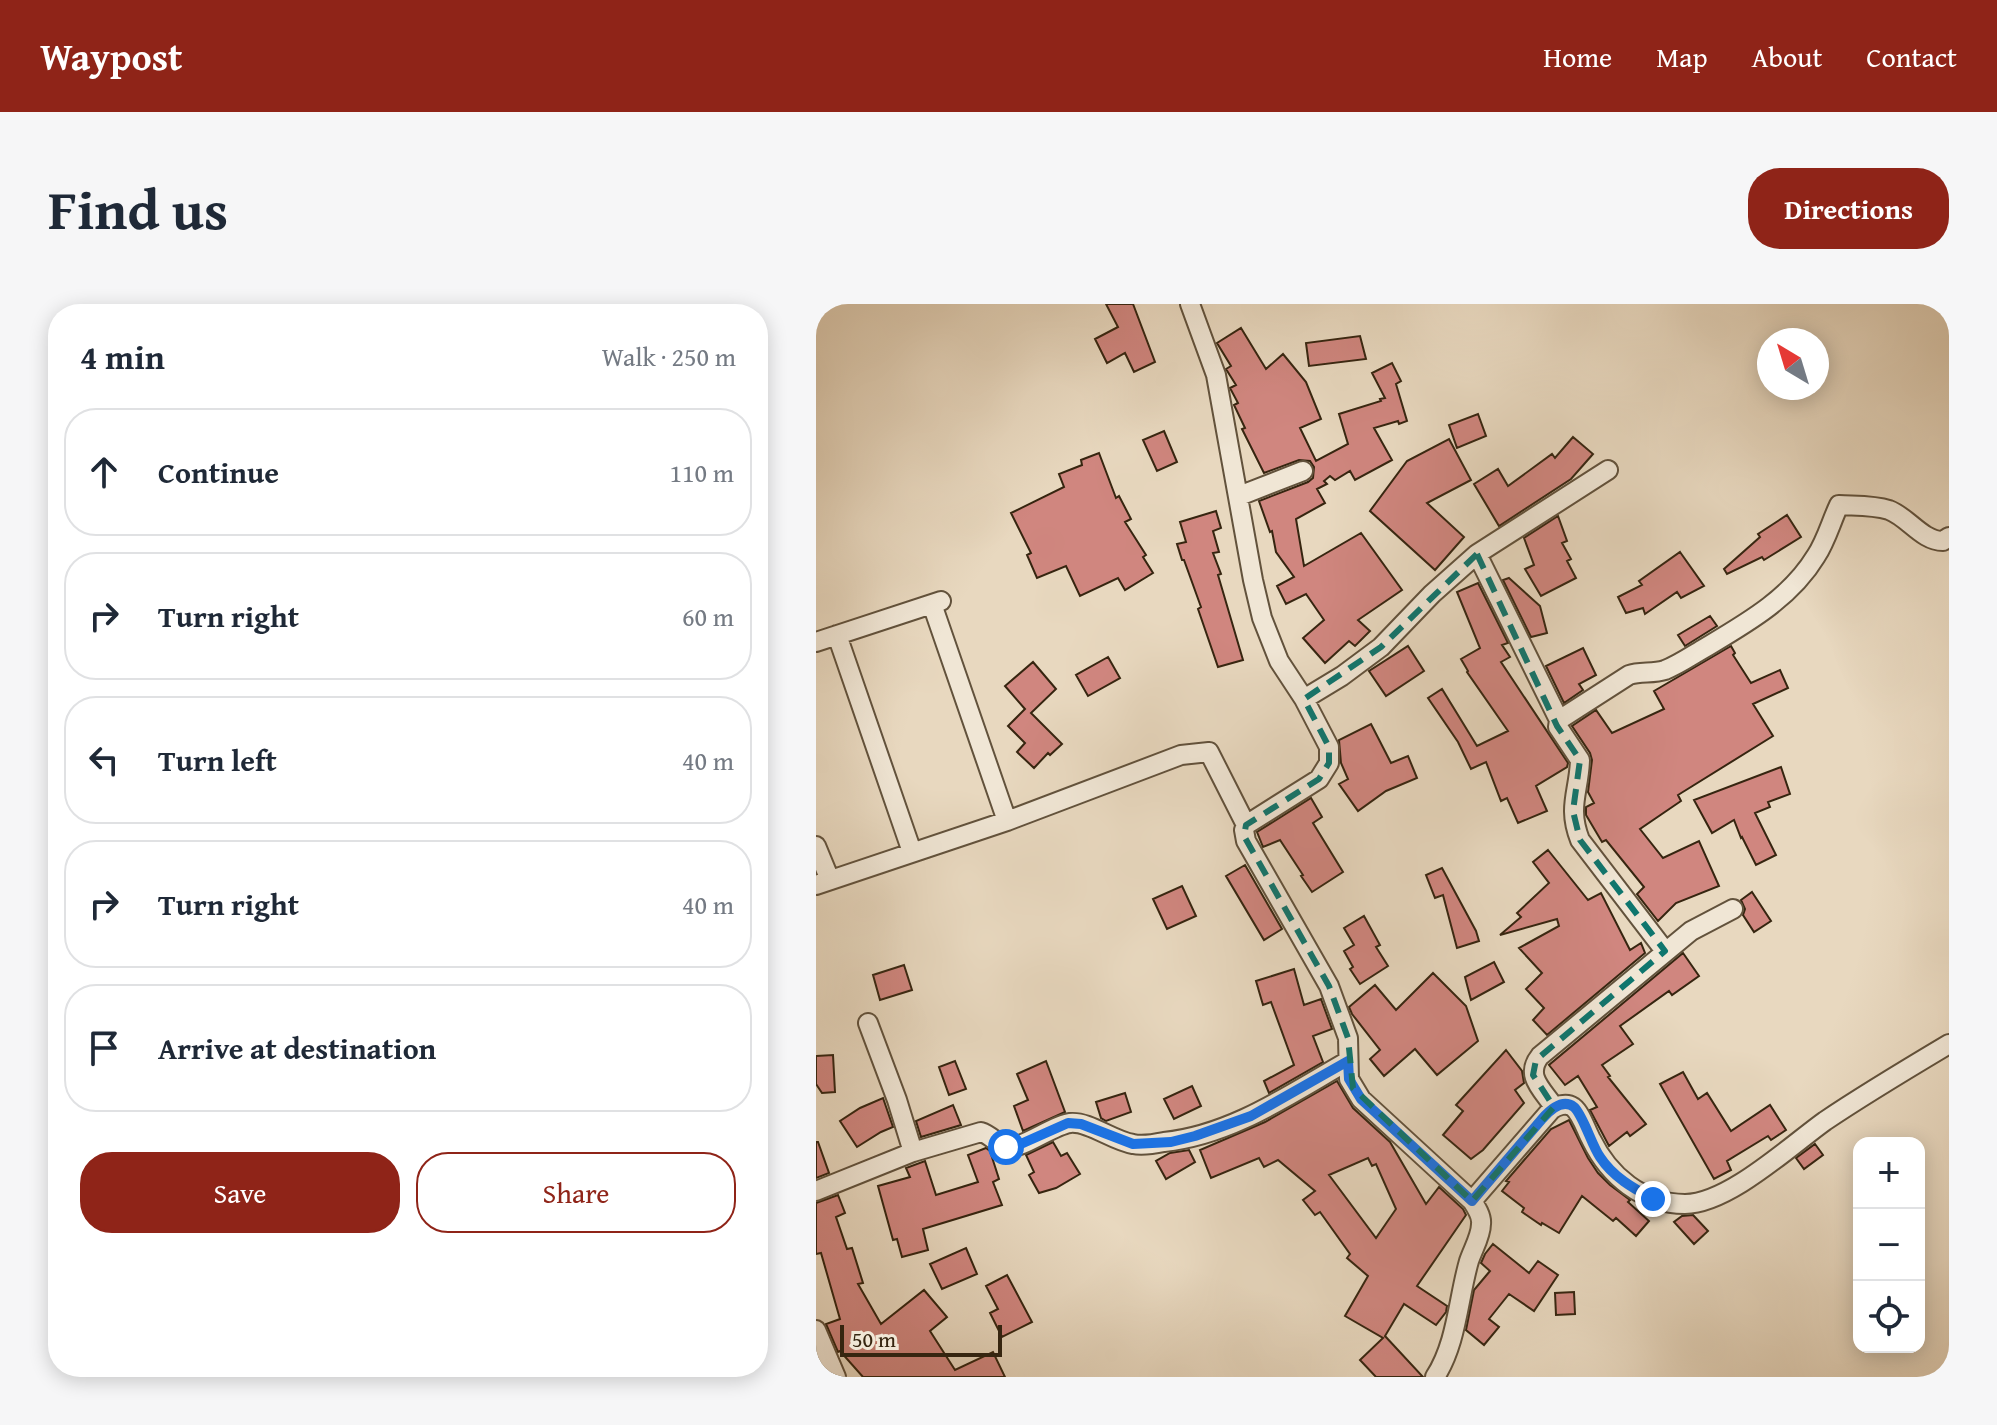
<!DOCTYPE html>
<html lang="en">
<head>
<meta charset="utf-8">
<style>
	:root { --surface:#fff; --page:#f6f6f7; --text:#1f2937; --muted:#747a83; --line:#e0e1e3; --accent:#8f2418 }
	body { margin:0; font-family:"Gentium Book Plus",serif; background:var(--page); color:var(--text) }
	.controls { position:absolute; right:24px; bottom:24px; display:grid; overflow:hidden; border-radius:16px; box-shadow:0 4px 20px #0003 }
	.controls button { width:72px; height:72px; display:grid; place-items:center; padding:0; border:0; border-bottom:2px solid var(--line); background:var(--surface); color:var(--text); font:40px sans-serif }
	.compass { position:absolute; left:941px; top:24px; width:72px; height:72px; border-radius:50%; background:var(--surface); box-shadow:0 4px 20px #0003; rotate:322deg }
	.scale { position:absolute; left:24px; bottom:20px; width:162px; box-sizing:border-box; padding-left:8px; border:4px solid #362510; border-top:0; font-size:22px; line-height:28px; white-space:nowrap; color:#362510; -webkit-text-stroke:6px #f0e6d5; paint-order:stroke }
	.stop { position:absolute; width:24px; height:24px; margin:-18px; border:6px solid #1a73e8; border-radius:50%; background:#fff }
	.stop.end { background:#1a73e8; border-color:#fff; box-shadow:0 2px 8px #0008 }
	.list { margin:0; padding:0; list-style:none }
	h2 { display:flex; justify-content:space-between; align-items:center; height:104px; margin:0; padding:0 32px; font-size:34px }
	h2 small { font-size:26px; font-weight:400; color:var(--muted) }
	.list li { display:grid; grid-template-columns:52px 1fr auto; gap:24px; align-items:center; box-sizing:border-box; height:128px; margin:0 16px 16px; padding:0 16px; border:2px solid var(--line); border-radius:32px }
	.list b { display:block; font-size:30px; white-space:nowrap }
	.list em { font-size:26px; font-style:normal; color:var(--muted) }
	.actions { display:flex; gap:16px; padding:24px 32px }
	.actions a { flex:1; padding:18px 0; border:2px solid var(--accent); border-radius:32px; text-align:center; font-size:28px; color:var(--accent) }
	.actions .main { background:var(--accent); color:#fff }
	.icon { flex:none; width:44px; height:44px; fill:none; stroke:currentColor; stroke-width:2; stroke-linecap:round; stroke-linejoin:round }
	.map { position:relative; flex:none; width:1133px; height:1073px; overflow:hidden; border-radius:32px }
	header { display:flex; align-items:center; gap:48px; box-sizing:border-box; height:112px; padding:0 40px; background:var(--accent); color:#fff }
	header strong { font-size:38px }
	nav { display:flex; gap:44px; margin-inline-start:auto; font-size:28px }
	.intro { display:flex; align-items:center; justify-content:space-between; box-sizing:border-box; height:192px; padding:0 48px }
	h1 { margin:0; font-size:56px }
	.button { padding:20px 36px; border-radius:32px; background:var(--accent); color:#fff; font-size:28px; font-weight:700 }
	main { display:flex; gap:48px; padding:0 48px }
	aside { flex:1; background:var(--surface); border-radius:32px; box-shadow:0 4px 20px #0003 }
	.map>svg:first-child { display:block }
	.building { fill:#d0867f; stroke:#362510; stroke-width:2; fill-rule:evenodd }
	.lines { fill:none; stroke-linecap:round; stroke-linejoin:round }
	.minor-casing { stroke:#62523c; stroke-width:22 }
	.minor { stroke:#f0e6d5; stroke-width:18 }
	.route { stroke:#1a73e8; stroke-width:10 }
	.marked { fill:none; stroke:#0f766e; stroke-width:6; stroke-dasharray:16 10; stroke-linejoin:round }
</style>
</head>
<body>
<header>
<strong>Waypost</strong>
<nav><a>Home</a><a>Map</a><a>About</a><a>Contact</a></nav>
</header>
<div class="intro"><h1>Find us</h1><a class="button">Directions</a></div>
<main>
<aside>
<h2>4 min<small>Walk · 250 m</small></h2>
<ul class="list">
<li><svg class="icon" aria-label="ahead" viewBox="0 0 24 24"><path d="M12 20V5M6 11l6-6 6 6"/></svg><div><b>Continue</b></div><em>110 m</em></li>
<li><svg class="icon" aria-label="right" viewBox="0 0 24 24"><path d="M7 20v-9h11M14 6l5 5-5 5"/></svg><div><b>Turn right</b></div><em>60 m</em></li>
<li><svg class="icon" aria-label="left" viewBox="0 0 24 24"><path d="M17 20v-9H6M10 6l-5 5 5 5"/></svg><div><b>Turn left</b></div><em>40 m</em></li>
<li><svg class="icon" aria-label="right" viewBox="0 0 24 24"><path d="M7 20v-9h11M14 6l5 5-5 5"/></svg><div><b>Turn right</b></div><em>40 m</em></li>
<li><svg class="icon" aria-label="arrive" viewBox="0 0 24 24"><path d="M6 21V4h12l-3 4 3 4H6"/></svg><div><b>Arrive at destination</b></div></li>
</ul>
<div class="actions"><a class="main">Save</a><a>Share</a></div>
</aside>
<div class="map">
<svg width="1133" height="1073" viewBox="0 0 1133 1073">
	<rect width="100%" height="100%" fill="#e8d8bf"/>
	<filter id="stains"><feTurbulence type="fractalNoise" baseFrequency=".0025" numOctaves="4"/><feColorMatrix values="0 0 0 0 .2 0 0 0 0 .09 0 0 0 0 .02 0 0 0 .5 -.17"/></filter>
	<radialGradient id="worn" r=".72"><stop offset=".6" stop-color="#630" stop-opacity="0"/><stop offset="1" stop-color="#630" stop-opacity=".3"/></radialGradient>
	<path class="building" d="M 290,0 L 317,0 L 339,58 L 318,68 L 309,49 L 291,59 L 279,35 L 302,23 Z
		M 425,24 L 450,65 L 467,50 L 490,78 L 505,115 L 484,124 L 500,157 L 532,140 L 523,110 L 565,97 L 564,95 L 569,94 L 556,69 L 576,59 L 585,77 L 580,80 L 591,117 L 583,120 L 582,117 L 558,124 L 576,156 L 539,176 L 534,167 L 519,176 L 514,172 L 508,177 L 511,180 L 501,185 L 509,199 L 480,215 L 488,262 L 545,229 L 586,286 L 542,316 L 554,327 L 539,342 L 533,337 L 509,359 L 487,334 L 508,316 L 490,290 L 470,300 L 461,282 L 478,273 L 460,248 L 456,227 L 454,228 L 443,197 L 492,178 L 497,174 L 498,163 L 494,157 L 483,156 L 448,169 L 426,125 L 429,124 L 418,101 L 422,99 L 414,84 L 420,81 L 410,65 L 415,62 L 401,39 Z
		M 544,32 L 550,55 L 493,62 L 490,39 Z
		M 662,110 L 670,132 L 641,144 L 633,121 Z
		M 348,127 L 361,158 L 341,167 L 327,136 Z
		M 757,133 L 777,150 L 755,175 L 683,222 L 658,180 L 682,165 L 692,182 L 736,150 L 739,154 Z
		M 633,135 L 655,176 L 611,199 L 648,233 L 619,266 L 554,207 L 591,157 Z
		M 283,149 L 300,194 L 303,192 L 315,215 L 309,218 L 330,251 L 327,253 L 337,269 L 309,286 L 302,274 L 264,292 L 250,262 L 221,274 L 211,251 L 215,249 L 195,209 L 248,183 L 243,170 L 266,161 L 265,156 Z
		M 400,207 L 405,224 L 397,227 L 403,248 L 397,249 L 405,270 L 402,271 L 427,356 L 402,363 L 382,305 L 385,303 L 368,256 L 366,256 L 361,240 L 370,238 L 364,218 Z
		M 971,211 L 985,233 L 948,256 L 946,253 L 911,270 L 908,265 L 944,233 L 942,230 Z
		M 742,212 L 751,237 L 746,239 L 755,255 L 751,257 L 760,274 L 725,292 L 709,265 L 718,261 L 708,234 Z
		M 864,248 L 888,282 L 865,294 L 861,288 L 829,310 L 827,304 L 810,309 L 802,293 L 826,281 L 823,277 Z
		M 693,274 L 724,302 L 731,329 L 715,333 L 687,276 Z
		M 662,279 L 692,339 L 686,341 L 694,353 L 685,358 L 752,459 L 751,463 L 720,482 L 731,507 L 702,519 L 691,494 L 685,497 L 670,458 L 655,465 L 642,438 L 612,394 L 626,385 L 661,442 L 692,427 L 651,368 L 652,367 L 645,355 L 664,344 L 641,288 Z
		M 894,312 L 901,322 L 869,342 L 862,331 Z
		M 592,342 L 608,367 L 570,392 L 553,367 Z
		M 915,342 L 919,349 L 917,351 L 935,379 L 964,366 L 972,384 L 937,400 L 957,432 L 862,491 L 865,497 L 824,525 L 847,554 L 883,537 L 903,582 L 860,599 L 842,617 L 821,590 L 828,583 L 790,536 L 786,538 L 770,511 L 770,503 L 778,499 L 772,488 L 776,456 L 774,449 L 756,422 L 780,406 L 796,429 L 848,405 L 838,387 Z
		M 767,344 L 780,371 L 763,380 L 767,386 L 748,399 L 730,362 Z
		M 292,353 L 304,374 L 272,392 L 260,371 Z
		M 217,358 L 240,385 L 215,409 L 246,440 L 234,451 L 232,449 L 218,464 L 201,448 L 209,439 L 192,422 L 209,405 L 189,382 Z
		M 555,420 L 575,459 L 592,452 L 601,474 L 570,487 L 542,507 L 523,480 L 532,475 L 525,459 L 523,436 Z
		M 965,463 L 974,490 L 952,498 L 954,503 L 939,509 L 960,551 L 940,561 L 926,533 L 925,534 L 918,516 L 896,529 L 878,496 Z
		M 495,494 L 506,513 L 497,519 L 527,568 L 496,588 L 485,572 L 487,571 L 464,536 L 447,543 L 441,528 Z
		M 732,546 L 772,596 L 785,589 L 814,646 L 825,639 L 829,649 L 731,731 L 717,716 L 728,704 L 710,685 L 726,669 L 703,644 L 743,622 L 741,615 L 684,631 L 705,613 L 701,609 L 733,579 L 717,558 Z
		M 429,561 L 466,625 L 448,636 L 410,572 Z
		M 626,564 L 660,627 L 663,637 L 641,644 L 627,591 L 619,594 L 610,571 Z
		M 366,582 L 380,612 L 351,625 L 337,595 Z
		M 936,588 L 955,617 L 938,628 L 927,611 L 929,605 L 925,596 Z
		M 548,612 L 564,641 L 560,643 L 572,662 L 544,680 L 534,665 L 537,663 L 528,647 L 538,641 L 528,624 Z
		M 867,649 L 883,672 L 856,691 L 853,687 L 804,722 L 817,740 L 786,761 L 794,772 L 792,773 L 830,820 L 814,832 L 811,828 L 793,842 L 774,806 L 781,803 L 762,772 L 749,781 L 733,761 Z
		M 678,658 L 688,678 L 655,696 L 649,673 Z
		M 88,661 L 96,686 L 64,696 L 57,671 Z
		M 478,665 L 488,701 L 505,695 L 516,725 L 497,732 L 507,758 L 453,789 L 448,777 L 478,761 L 455,698 L 447,701 L 440,677 Z
		M 617,669 L 650,702 L 662,737 L 621,771 L 599,745 L 568,772 L 554,755 L 564,746 L 536,710 L 533,703 L 559,681 L 580,706 Z
		M 690,746 L 706,767 L 708,779 L 699,786 L 708,799 L 667,846 L 655,855 L 627,831 L 647,807 L 640,801 Z
		M 17,751 L 19,788 L 6,789 L 0,780 L 0,752 Z
		M 139,757 L 150,785 L 133,791 L 123,763 Z
		M 230,757 L 249,808 L 207,827 L 198,802 L 212,796 L 201,770 Z
		M 867,768 L 882,795 L 891,789 L 915,827 L 954,801 L 970,826 L 955,836 L 952,832 L 911,857 L 915,866 L 898,875 L 844,780 Z
		M 521,777 L 537,804 L 574,838 L 610,900 L 623,883 L 647,905 L 650,911 L 601,982 L 631,1002 L 630,1008 L 620,1021 L 588,1000 L 569,1032 L 607,1073 L 560,1073 L 544,1056 L 567,1034 L 529,1012 L 552,972 L 531,954 L 534,950 L 504,908 L 499,911 L 487,896 L 499,887 L 462,856 L 448,863 L 443,854 L 395,874 L 384,846 L 449,818 ZM 552,854 L 556,862 L 560,860 L 580,905 L 560,934 L 513,871 Z
		M 376,782 L 385,802 L 358,815 L 348,795 Z
		M 309,789 L 315,808 L 290,817 L 285,814 L 280,798 Z
		M 67,794 L 77,823 L 65,828 L 41,843 L 24,817 L 44,804 Z
		M 137,801 L 145,821 L 105,833 L 100,817 Z
		M 753,816 L 772,854 L 782,869 L 794,881 L 814,896 L 812,898 L 833,917 L 820,932 L 800,914 L 797,917 L 766,892 L 743,929 L 726,919 L 725,921 L 706,908 L 708,904 L 686,887 L 693,878 L 690,877 L 735,825 Z
		M 0,838 L 2,838 L 13,869 L 0,874 Z
		M 237,838 L 245,852 L 251,849 L 264,870 L 240,884 L 223,889 L 213,871 L 218,868 L 210,851 Z
		M 999,840 L 1007,851 L 988,865 L 980,854 Z
		M 170,844 L 174,847 L 183,875 L 177,878 L 186,901 L 107,925 L 112,946 L 86,953 L 81,935 L 77,936 L 62,882 L 94,873 L 90,864 L 109,857 L 120,891 L 162,878 L 152,851 Z
		M 373,846 L 379,858 L 350,875 L 340,857 L 354,849 Z
		M 22,891 L 29,909 L 20,913 L 31,945 L 36,944 L 47,979 L 42,980 L 65,1020 L 108,986 L 131,1013 L 114,1027 L 139,1066 L 177,1048 L 189,1073 L 47,1073 L 24,1047 L 22,1048 L 10,1020 L 24,1015 L 5,949 L 0,950 L 0,899 Z
		M 877,911 L 892,927 L 878,940 L 858,918 L 866,912 Z
		M 677,940 L 713,969 L 722,957 L 742,971 L 718,1007 L 693,990 L 673,1015 L 683,1023 L 668,1041 L 650,1026 L 658,986 L 674,967 L 665,959 L 669,950 Z
		M 150,944 L 161,970 L 126,985 L 114,960 Z
		M 191,971 L 216,1018 L 186,1033 L 174,1009 L 182,1005 L 170,982 Z
		M 758,988 L 759,1010 L 740,1011 L 739,989 Z"/>
	<g class="lines">
		<defs>
			<path id="minor" d="M 374,0 L 400,71 L 437,276 L 446,314 L 463,357 L 488,395 L 513,443 L 513,459 L 503,475 L 430,521
				M 423,192 L 487,167
				M 661,250 L 743,416
				M 116,300 L 191,517
				M 21,331 L 96,548
				M 0,338 L 125,297
				M 488,395 L 526,372 L 565,343 L 616,290 L 661,250 L 792,166
				M 0,542 L 14,576
				M 0,581 L 191,517 L 365,451 L 393,448 L 430,521 L 428,526 L 430,537 L 513,682 L 532,734 L 533,775 L 545,795 L 656,897 C 660,903 666,912 665,920 C 665,932 657,945 653,957 C 642,995 641,1039 619,1073
				M 849,647 L 764,536 C 751,503 763,488 764,456 L 742,423 L 743,416 L 813,371 C 824,367 837,370 849,366 C 862,361 875,352 887,345 C 929,320 974,295 1000,252 C 1010,237 1015,218 1023,201 C 1040,202 1057,201 1073,206 C 1092,213 1106,237 1127,237 L 1133,233
				M 738,803 C 727,786 708,772 724,752 L 875,627 L 917,605
				M 97,848 L 165,828 C 175,831 182,841 191,843 C 205,846 237,821 254,819 C 273,817 297,837 317,840 C 327,842 338,840 348,838 C 416,831 474,790 532,757
				M 0,887 L 97,848 L 81,796 L 52,719
				M 656,897 L 735,806 C 740,802 750,798 757,803 C 765,809 770,826 775,835 C 793,872 826,900 869,900 C 912,900 974,842 1009,817 C 1049,790 1091,765 1133,740
				M 0,1026 L 20,1073"/>
		</defs>
		<use href="#minor" class="minor-casing"/>
		<use href="#minor" class="minor"/>
	</g>
	<g class="lines">
		<path class="route" d="M 190,843 L 198,843 L 252,819 L 265,820 L 317,840 L 355,838 L 379,832 L 435,812 L 532,757 L 533,775 L 545,795 L 656,897 L 726,815 C 733,807 746,794 758,803 C 767,811 776,842 784,853 C 797,873 817,884 837,895"/>
	</g>
	<path class="marked" d="M 661,250 L 741,422 L 764,456 L 757,507 L 764,536 L 849,647 L 720,756 L 717,771 L 738,803 L 656,897 L 537,784 L 532,734 L 513,682 L 428,532 L 430,521 L 503,475 L 513,459 L 513,443 L 488,395 L 565,343 Z"/>
	<rect width="100%" height="100%" filter="url(#stains)"/>
	<rect width="100%" height="100%" fill="url(#worn)"/>
</svg>
<div class="controls">
<button>+</button>
<button>−</button>
<button><svg class="icon" aria-label="locate" viewBox="0 0 24 24"><circle cx="12" cy="12" r="6"/><path d="M12 2v4M12 18v4M2 12h4M18 12h4"/></svg></button>
</div>
<svg class="compass" viewBox="-18 -18 36 36"><path d="M0-13l5 13h-10z" fill="#e53935"/><path d="M0 13l5-13h-10z" fill="#747a83"/></svg>
<div class="scale">50 m</div>
<div class="stop" style="left:190px;top:843px"></div>
<div class="stop end" style="left:837px;top:895px"></div>
</div>
</main>
</body>
</html>
